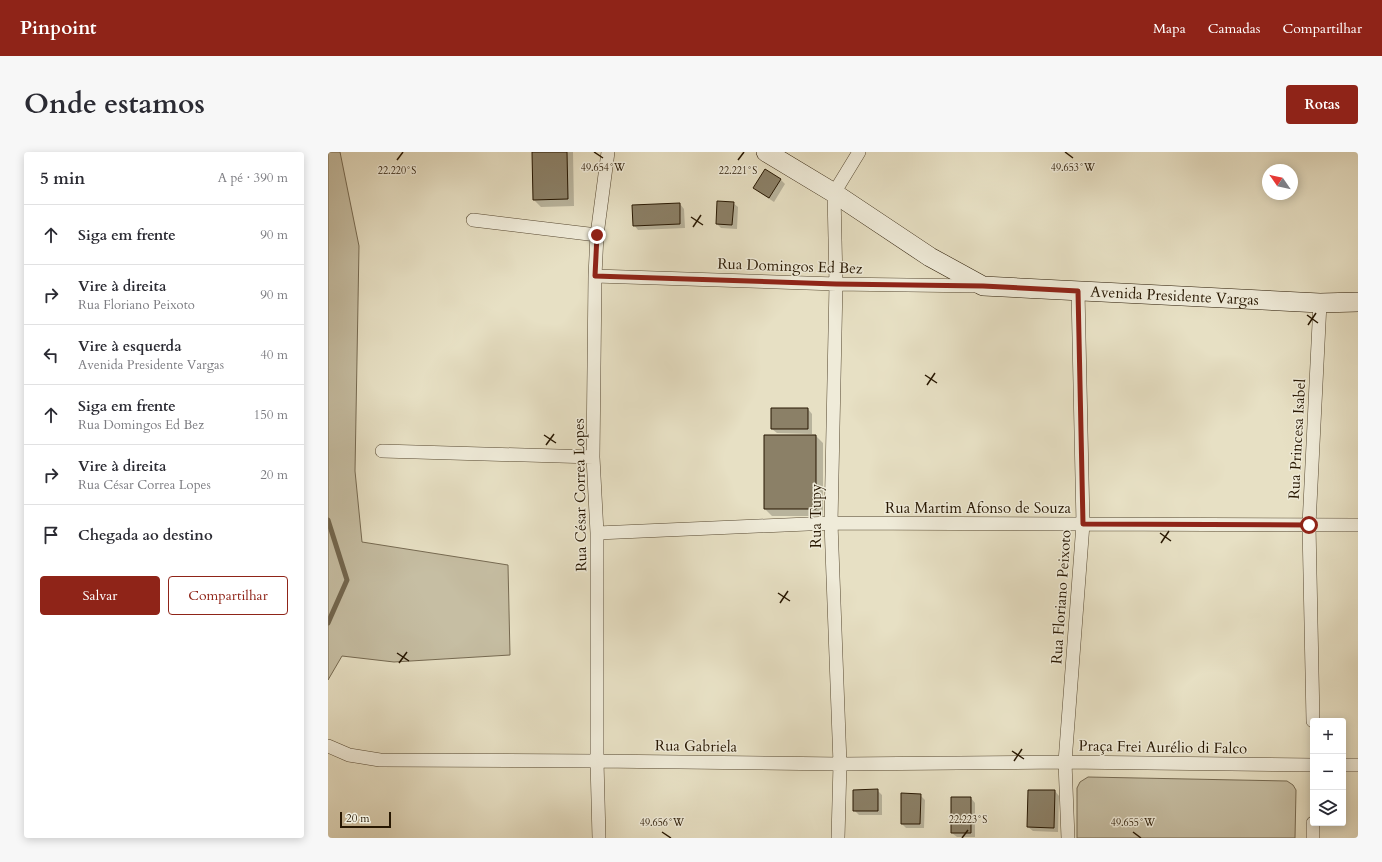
<!DOCTYPE html>
<html lang="pt">
<head>
<meta charset="utf-8">
<style>
	:root { --surface:#fff; --page:#f7f7f7; --text:#2b2b33; --muted:#7c7c81; --line:#e1e1e2; --accent:#8f2418 }
	body { margin:0; font-family:Cardo,serif; background:var(--page); color:var(--text) }
	.controls { position:absolute; right:12px; bottom:12px; display:grid; overflow:hidden; border-radius:4px; box-shadow:0 2px 10px #0003 }
	.controls button { width:36px; height:36px; display:grid; place-items:center; padding:0; border:0; border-bottom:1px solid var(--line); background:var(--surface); color:var(--text); font:20px sans-serif }
	.compass { position:absolute; left:934px; top:12px; width:36px; height:36px; border-radius:50%; background:var(--surface); box-shadow:0 2px 10px #0003; rotate:304deg }
	.scale { position:absolute; left:12px; bottom:10px; width:51px; box-sizing:border-box; padding-left:4px; border:2px solid #271702; border-top:0; font-size:11px; line-height:14px; white-space:nowrap; color:#271702; -webkit-text-stroke:3px #efebd9; paint-order:stroke }
	.stop { position:absolute; width:12px; height:12px; margin:-9px; border:3px solid #8f2418; border-radius:50%; background:#fff }
	.stop.end { background:#8f2418; border-color:#fff; box-shadow:0 1px 4px #0008 }
	.list { margin:0; padding:0; list-style:none }
	h2 { display:flex; justify-content:space-between; align-items:center; height:52px; margin:0; padding:0 16px; font-size:17px }
	h2 small { font-size:13px; font-weight:400; color:var(--muted) }
	.list li { display:grid; grid-template-columns:26px 1fr auto; gap:12px; align-items:center; box-sizing:border-box; height:60px; padding:0 16px; border-top:1px solid var(--line) }
	.list b { display:block; font-size:15px; white-space:nowrap }
	.list p { margin:0; font-size:13px; white-space:nowrap; color:var(--muted) }
	.list em { font-size:13px; font-style:normal; color:var(--muted) }
	.actions { display:flex; gap:8px; padding:12px 16px }
	.actions a { flex:1; padding:9px 0; border:1px solid var(--accent); border-radius:4px; text-align:center; font-size:14px; color:var(--accent) }
	.actions .main { background:var(--accent); color:#fff }
	.icon { flex:none; width:22px; height:22px; fill:none; stroke:currentColor; stroke-width:2; stroke-linecap:round; stroke-linejoin:round }
	.map { position:relative; flex:none; width:1030px; height:686px; overflow:hidden; border-radius:4px }
	header { display:flex; align-items:center; gap:24px; box-sizing:border-box; height:56px; padding:0 20px; background:var(--accent); color:#fff }
	header strong { font-size:19px }
	nav { display:flex; gap:22px; margin-inline-start:auto; font-size:14px }
	.intro { display:flex; align-items:center; justify-content:space-between; box-sizing:border-box; height:96px; padding:0 24px }
	h1 { margin:0; font-size:28px }
	.button { padding:10px 18px; border-radius:4px; background:var(--accent); color:#fff; font-size:14px; font-weight:700 }
	main { display:flex; gap:24px; padding:0 24px }
	aside { flex:1; background:var(--surface); border-radius:4px; box-shadow:0 2px 10px #0003 }
	.map>svg:first-child { display:block }
	.green { fill:#c6bea3; stroke:#766a52 }
	.shadow { fill:#0003 }
	.lines { fill:none; stroke-linecap:round; stroke-linejoin:round }
	.stream { stroke:#73674f; stroke-width:5 }
	.building { fill:#8b8067; stroke:#271702 }
	.minor-casing { stroke:#574932; stroke-width:14 }
	.secondary-casing { stroke:#271702; stroke-width:20 }
	.minor { stroke:#efebd9; stroke-width:13 }
	.secondary { stroke:#efebd9; stroke-width:19 }
	.route { stroke:#8f2418; stroke-width:5 }
	.ticks { fill:none; stroke:#271702; stroke-width:1.5 }
	.labels { text-anchor:middle; dominant-baseline:central; stroke-width:3; stroke-linejoin:round; paint-order:stroke }
	.street-label { font-size:15px; fill:#271702; stroke:#efebd9 }
	.ticks-label { font-size:10px; text-anchor:middle; fill:#271702; stroke:#efebd9; stroke-width:3; stroke-linejoin:round; paint-order:stroke }
</style>
</head>
<body>
<header>
<strong>Pinpoint</strong>
<nav><a>Mapa</a><a>Camadas</a><a>Compartilhar</a></nav>
</header>
<div class="intro"><h1>Onde estamos</h1><a class="button">Rotas</a></div>
<main>
<aside>
<h2>5 min<small>A pé · 390 m</small></h2>
<ul class="list">
<li><svg class="icon" aria-label="ahead" viewBox="0 0 24 24"><path d="M12 20V5M6 11l6-6 6 6"/></svg><div><b>Siga em frente</b></div><em>90 m</em></li>
<li><svg class="icon" aria-label="right" viewBox="0 0 24 24"><path d="M7 20v-9h11M14 6l5 5-5 5"/></svg><div><b>Vire à direita</b><p>Rua Floriano Peixoto</p></div><em>90 m</em></li>
<li><svg class="icon" aria-label="left" viewBox="0 0 24 24"><path d="M17 20v-9H6M10 6l-5 5 5 5"/></svg><div><b>Vire à esquerda</b><p>Avenida Presidente Vargas</p></div><em>40 m</em></li>
<li><svg class="icon" aria-label="ahead" viewBox="0 0 24 24"><path d="M12 20V5M6 11l6-6 6 6"/></svg><div><b>Siga em frente</b><p>Rua Domingos Ed Bez</p></div><em>150 m</em></li>
<li><svg class="icon" aria-label="right" viewBox="0 0 24 24"><path d="M7 20v-9h11M14 6l5 5-5 5"/></svg><div><b>Vire à direita</b><p>Rua César Correa Lopes</p></div><em>20 m</em></li>
<li><svg class="icon" aria-label="arrive" viewBox="0 0 24 24"><path d="M6 21V4h12l-3 4 3 4H6"/></svg><div><b>Chegada ao destino</b></div></li>
</ul>
<div class="actions"><a class="main">Salvar</a><a>Compartilhar</a></div>
</aside>
<div class="map">
<svg width="1030" height="686" viewBox="0 0 1030 686">
	<rect width="100%" height="100%" fill="#e7e0c4"/>
	<filter id="stains"><feTurbulence type="fractalNoise" baseFrequency=".005" numOctaves="4"/><feColorMatrix values="0 0 0 0 .2 0 0 0 0 .09 0 0 0 0 .02 0 0 0 .5 -.17"/></filter>
	<radialGradient id="worn" r=".72"><stop offset=".6" stop-color="#630" stop-opacity="0"/><stop offset="1" stop-color="#630" stop-opacity=".3"/></radialGradient>
	<path class="green" d="M 0,0 L 12,0 L 31,94 L 27,319 L 34,390 L 180,413 L 182,503 L 66,510 L 14,504 L 0,528 Z
		M 760,625 L 959,629 L 965,633 L 968,638 L 967,686 L 749,686 L 749,636 L 752,630 Z"/>
	<path class="shadow" d="M 205,0 L 245,0 L 246,54 L 213,55 L 206,48 Z
		M 438,18 L 453,28 L 457,32 L 446,50 L 431,40 L 426,35 Z
		M 405,51 L 410,55 L 409,77 L 393,76 L 389,72 Z
		M 352,52 L 356,57 L 357,76 L 310,78 L 306,73 Z
		M 480,257 L 484,262 L 484,282 L 449,281 L 444,277 Z
		M 488,284 L 495,291 L 495,364 L 444,364 L 437,357 Z
		M 549,638 L 554,643 L 554,663 L 531,663 L 526,658 Z
		M 727,639 L 731,644 L 730,680 L 705,679 L 700,675 Z
		M 592,643 L 597,648 L 596,676 L 578,676 L 574,672 Z
		M 643,646 L 647,651 L 647,685 L 629,685 L 624,681 Z"/>
	<g class="lines">
		<path class="stream" d="M 0,368 L 19,428 L 0,471"/>
	</g>
	<path class="building" d="M 204,0 L 239,0 L 240,47 L 205,48 Z
		M 437,17 L 453,27 L 441,46 L 425,36 Z
		M 389,49 L 406,50 L 404,73 L 388,72 Z
		M 352,51 L 352,72 L 305,74 L 304,53 Z
		M 443,256 L 480,256 L 480,277 L 443,277 Z
		M 436,283 L 488,283 L 488,357 L 436,357 Z
		M 550,637 L 550,659 L 525,659 L 525,638 Z
		M 700,638 L 727,638 L 726,676 L 699,675 Z
		M 573,641 L 593,642 L 592,672 L 573,672 Z
		M 623,645 L 643,645 L 643,681 L 623,681 Z"/>
	<g class="lines">
		<defs>
			<path id="minor" d="M 145,68 L 269,83
				M 267,124 L 508,132 L 651,134
				M 54,299 L 265,305
				M 269,381 L 503,371 L 1030,373
				M 985,569 L 981,373 L 992,151
				M 0,594 L 21,603 L 52,608 L 269,609 L 512,612 L 737,610 L 985,613
				M 1015,613 L 1030,613
				M 271,686 L 269,609 L 269,381 L 265,305 L 267,124 L 269,83 L 280,0
				M 510,686 L 512,612 L 503,371 L 508,132 L 506,41 L 531,0
				M 740,686 L 737,610 L 755,372 L 750,139
				M 985,686 L 985,671"/>
			<g id="secondary">
				<path id="s1" d="M 438,0 L 506,41 L 602,105 L 655,134 L 992,151 L 1030,150"/>
			</g>
		</defs>
		<use href="#minor" class="minor-casing"/>
		<use href="#secondary" class="secondary-casing"/>
		<use href="#minor" class="minor"/>
		<use href="#secondary" class="secondary"/>
	</g>
	<g class="lines">
		<path class="route" d="M 269,83 L 267,124 L 508,132 L 655,134 L 750,139 L 755,372 L 981,373"/>
	</g>
	<path class="ticks" d="M 266,0 L 275,6M 737,0 L 745,6M 69,8 L 75,0M 410,8 L 416,0M 363,65 L 375,73M 365,75 L 373,63M 979,163 L 990,171M 980,173 L 988,161M 597,223 L 609,231M 599,233 L 607,221M 216,283 L 228,291M 218,293 L 226,282M 832,381 L 843,389M 833,391 L 841,379M 450,441 L 462,449M 452,451 L 460,439M 69,501 L 81,509M 71,511 L 79,500M 684,599 L 696,607M 686,609 L 694,597M 334,680 L 343,686M 805,680 L 813,686M 634,686 L 640,678"/>
	<g class="labels">
		<g class="street-label">
			<text transform="translate(462 114) rotate(2)">Rua Domingos Ed Bez</text>
			<text stroke="none"><textPath href="#s1" startOffset="447">Avenida Presidente Vargas</textPath></text>
			<text transform="translate(969 287) rotate(-87)">Rua Princesa Isabel</text>
			<text transform="translate(252 343) rotate(-91)">Rua César Correa Lopes</text>
			<text x="650" y="356">Rua Martim Afonso de Souza</text>
			<text transform="translate(488 364) rotate(-90)">Rua Tupy</text>
			<text transform="translate(733 445) rotate(-86)">Rua Floriano Peixoto</text>
			<text transform="translate(368 594) rotate(1)">Rua Gabriela</text>
			<text transform="translate(835 595) rotate(1)">Praça Frei Aurélio di Falco</text>
		</g>
	</g>
	<g class="ticks-label">
		<text x="275" y="19">49.654°W</text>
		<text x="745" y="19">49.653°W</text>
		<text x="69" y="22">22.220°S</text>
		<text x="410" y="22">22.221°S</text>
		<text x="640" y="671">22.223°S</text>
		<text x="334" y="674">49.656°W</text>
		<text x="805" y="674">49.655°W</text>
	</g>
	<rect width="100%" height="100%" filter="url(#stains)"/>
	<rect width="100%" height="100%" fill="url(#worn)"/>
</svg>
<div class="controls">
<button>+</button>
<button>−</button>
<button><svg class="icon" aria-label="layers" viewBox="0 0 24 24"><path d="M12 4l9 5-9 5-9-5zM3 14l9 5 9-5"/></svg></button>
</div>
<svg class="compass" viewBox="-18 -18 36 36"><path d="M0-13l5 13h-10z" fill="#e53935"/><path d="M0 13l5-13h-10z" fill="#7c7c81"/></svg>
<div class="scale">20 m</div>
<div class="stop" style="left:981px;top:373px"></div>
<div class="stop end" style="left:269px;top:83px"></div>
</div>
</main>
</body>
</html>
